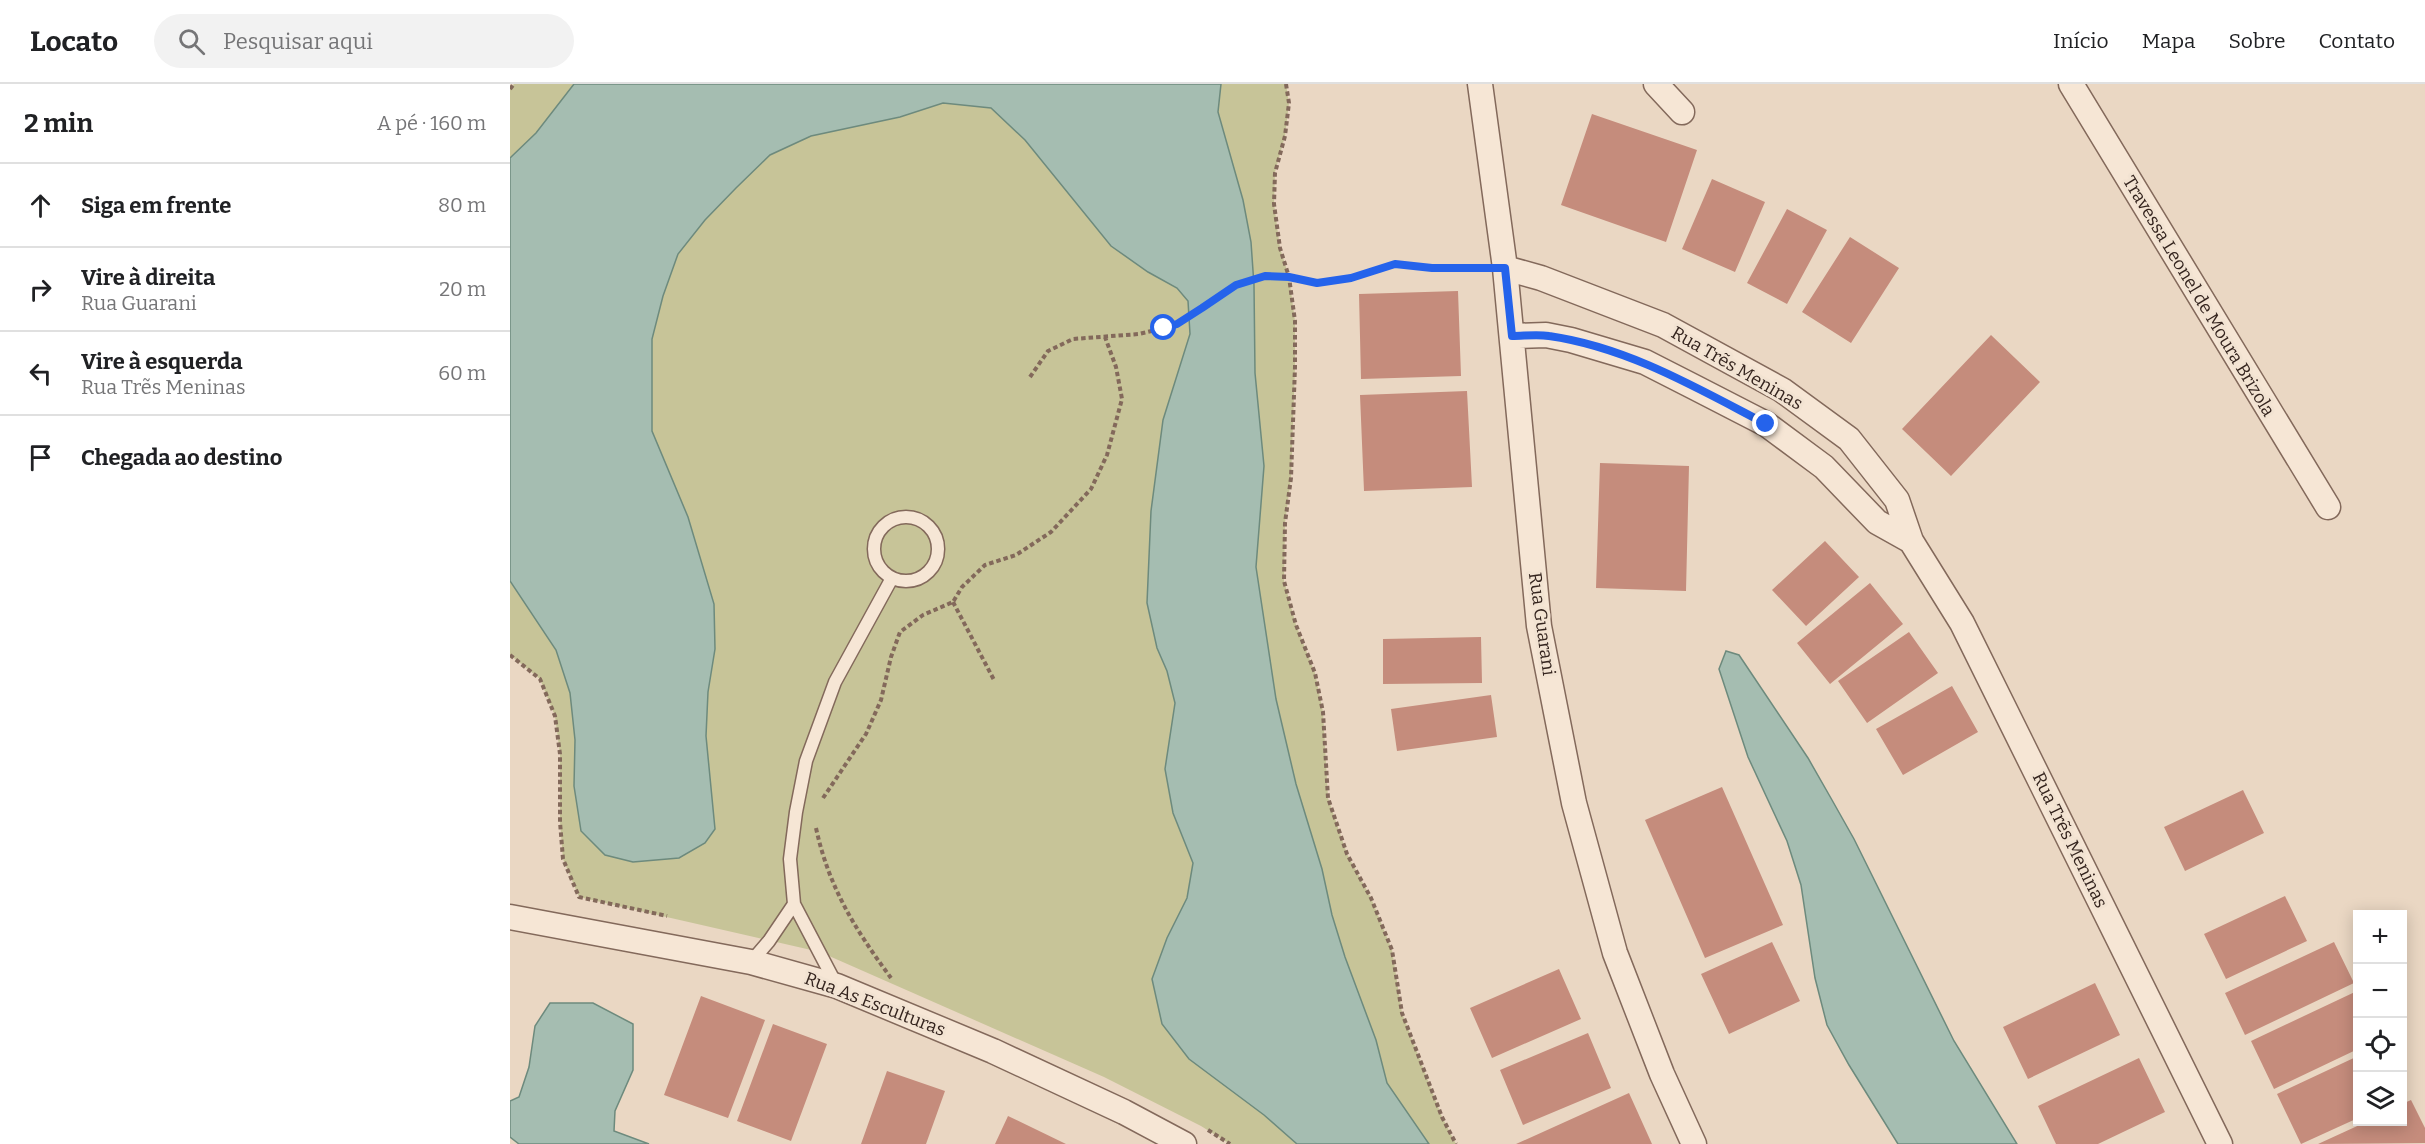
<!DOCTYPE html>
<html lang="pt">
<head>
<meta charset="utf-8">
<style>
	:root { --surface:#fff; --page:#f2f2f2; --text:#202124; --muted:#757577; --line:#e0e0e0 }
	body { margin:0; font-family:Bitter,serif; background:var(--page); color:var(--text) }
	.controls { position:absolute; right:18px; bottom:18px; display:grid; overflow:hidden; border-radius:0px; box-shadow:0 3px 15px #0003 }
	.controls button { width:54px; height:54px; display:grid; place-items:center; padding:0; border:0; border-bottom:2px solid var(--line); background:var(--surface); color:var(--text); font:30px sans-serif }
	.stop { position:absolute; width:18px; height:18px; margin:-14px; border:4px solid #2563eb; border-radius:50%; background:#fff }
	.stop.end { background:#2563eb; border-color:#fff; box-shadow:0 2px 6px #0008 }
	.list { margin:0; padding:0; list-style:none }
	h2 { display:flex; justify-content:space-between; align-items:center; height:78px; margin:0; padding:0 24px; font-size:26px }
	h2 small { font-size:20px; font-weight:400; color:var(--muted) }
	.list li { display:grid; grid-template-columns:39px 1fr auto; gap:18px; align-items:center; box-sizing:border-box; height:84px; padding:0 24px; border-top:2px solid var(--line) }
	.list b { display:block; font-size:22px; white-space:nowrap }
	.list p { margin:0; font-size:20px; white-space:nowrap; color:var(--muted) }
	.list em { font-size:20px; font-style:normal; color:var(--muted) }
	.icon { flex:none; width:33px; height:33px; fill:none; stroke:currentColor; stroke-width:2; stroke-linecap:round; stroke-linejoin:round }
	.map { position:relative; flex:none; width:1915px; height:1060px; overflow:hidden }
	header { display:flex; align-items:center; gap:36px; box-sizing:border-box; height:84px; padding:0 30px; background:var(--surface); border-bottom:2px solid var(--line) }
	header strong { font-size:28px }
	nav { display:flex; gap:33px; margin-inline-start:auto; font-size:21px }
	.search { width:420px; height:54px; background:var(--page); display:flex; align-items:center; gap:15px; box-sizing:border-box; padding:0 21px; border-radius:33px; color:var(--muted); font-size:22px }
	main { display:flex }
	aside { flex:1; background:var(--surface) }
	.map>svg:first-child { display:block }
	.green { fill:#c7c498 }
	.water { fill:#a5bdb1; stroke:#6d8a7d; stroke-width:1.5 }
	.building { fill:#c58c7c }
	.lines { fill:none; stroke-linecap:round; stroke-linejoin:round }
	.service-casing { stroke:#83695b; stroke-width:15 }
	.minor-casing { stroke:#83695b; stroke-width:27 }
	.path { stroke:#83695b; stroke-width:4; stroke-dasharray:4.5 3; stroke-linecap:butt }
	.service { stroke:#f6e6d5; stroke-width:12 }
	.minor { stroke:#f6e6d5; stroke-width:24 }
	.route { stroke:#2563eb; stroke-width:8 }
	.labels { text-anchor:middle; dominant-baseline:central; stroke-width:6; stroke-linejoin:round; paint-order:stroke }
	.street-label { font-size:18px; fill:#34241e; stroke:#f2e3d2 }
</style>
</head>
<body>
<header>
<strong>Locato</strong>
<div class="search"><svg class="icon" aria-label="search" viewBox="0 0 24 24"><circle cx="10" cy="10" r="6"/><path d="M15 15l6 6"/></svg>Pesquisar aqui</div>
<nav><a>Início</a><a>Mapa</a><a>Sobre</a><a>Contato</a></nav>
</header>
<main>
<aside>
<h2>2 min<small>A pé · 160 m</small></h2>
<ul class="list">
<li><svg class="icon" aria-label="ahead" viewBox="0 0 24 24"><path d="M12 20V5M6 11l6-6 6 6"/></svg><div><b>Siga em frente</b></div><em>80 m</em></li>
<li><svg class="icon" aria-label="right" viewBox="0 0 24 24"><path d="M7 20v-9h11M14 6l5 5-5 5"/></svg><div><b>Vire à direita</b><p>Rua Guarani</p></div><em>20 m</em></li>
<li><svg class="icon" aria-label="left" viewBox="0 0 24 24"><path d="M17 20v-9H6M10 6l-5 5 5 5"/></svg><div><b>Vire à esquerda</b><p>Rua Trẽs Meninas</p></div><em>60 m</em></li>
<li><svg class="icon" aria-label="arrive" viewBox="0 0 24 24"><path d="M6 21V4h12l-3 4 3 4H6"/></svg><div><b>Chegada ao destino</b></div></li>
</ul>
</aside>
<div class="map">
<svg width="1915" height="1060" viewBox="0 0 1915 1060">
	<rect width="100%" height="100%" fill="#ead7c3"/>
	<path class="green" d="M 4,0 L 776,0 L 779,19 L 775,52 L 765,88 L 764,120 L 770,164 L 779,193 L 785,237 L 785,283 L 781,394 L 775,439 L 774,497 L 786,541 L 805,589 L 813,628 L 818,714 L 837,770 L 861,814 L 882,866 L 892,929 L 932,1033 L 946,1060 L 720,1060 L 691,1042 L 594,993 L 310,868 L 69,813 L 53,775 L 50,738 L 50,670 L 45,632 L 30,595 L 0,571 L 0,5 Z"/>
	<path class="water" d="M 64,0 L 711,0 L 708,28 L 733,116 L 741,158 L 744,201 L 745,289 L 754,382 L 746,483 L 766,615 L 786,700 L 812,785 L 822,831 L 835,873 L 866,956 L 877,999 L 919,1060 L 787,1060 L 754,1031 L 679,975 L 652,940 L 642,895 L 657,854 L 677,814 L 683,779 L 663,729 L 655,685 L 665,619 L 657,587 L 647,564 L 637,519 L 641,427 L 653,336 L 680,250 L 678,217 L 667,204 L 638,188 L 601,162 L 515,56 L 481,24 L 433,19 L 390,33 L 301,52 L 260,71 L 226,104 L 195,136 L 168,170 L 153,212 L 142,255 L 142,347 L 178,433 L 204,520 L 205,565 L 198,608 L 196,652 L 205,745 L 195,759 L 169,774 L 123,778 L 95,771 L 71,747 L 64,702 L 65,656 L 60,609 L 46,566 L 0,497 L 0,74 L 26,49 Z
		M 1216,567 L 1229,571 L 1298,674 L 1322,716 L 1344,755 L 1444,957 L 1507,1060 L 1388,1060 L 1339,981 L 1317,941 L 1305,894 L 1291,801 L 1277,757 L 1238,673 L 1209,585 Z
		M 40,919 L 83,919 L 123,940 L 123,986 L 105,1027 L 104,1047 L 139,1060 L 9,1060 L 0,1053 L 0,1017 L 9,1013 L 19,983 L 25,942 Z"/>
	<path class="building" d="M 1082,30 L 1187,66 L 1156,158 L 1051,121 Z
		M 1202,95 L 1255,118 L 1225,188 L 1172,165 Z
		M 1277,125 L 1317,146 L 1277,220 L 1237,199 Z
		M 1340,153 L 1389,184 L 1341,259 L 1292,228 Z
		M 948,207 L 951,292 L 851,295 L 849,210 Z
		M 1481,251 L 1530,298 L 1441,392 L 1392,345 Z
		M 957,307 L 962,403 L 854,407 L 850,311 Z
		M 1090,379 L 1179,382 L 1176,507 L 1086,504 Z
		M 1315,457 L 1349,493 L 1296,542 L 1262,506 Z
		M 1360,499 L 1393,540 L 1320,600 L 1287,559 Z
		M 1399,548 L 1428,589 L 1357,639 L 1328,597 Z
		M 971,553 L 972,599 L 873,600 L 873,555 Z
		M 1442,602 L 1468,648 L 1393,691 L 1366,645 Z
		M 981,611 L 987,653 L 887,667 L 881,625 Z
		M 1212,703 L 1273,841 L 1195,874 L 1135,736 Z
		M 1733,706 L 1754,749 L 1675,787 L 1654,743 Z
		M 1775,812 L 1797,857 L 1716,895 L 1694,850 Z
		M 1262,858 L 1290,917 L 1219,950 L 1191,890 Z
		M 1824,858 L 1844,899 L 1735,951 L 1715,909 Z
		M 1049,885 L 1071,935 L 982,974 L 960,924 Z
		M 1585,899 L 1610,951 L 1518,995 L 1493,943 Z
		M 1847,907 L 1848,965 L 1764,1005 L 1741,957 Z
		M 191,912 L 255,936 L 218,1034 L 154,1011 Z
		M 263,940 L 317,960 L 281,1057 L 227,1037 Z
		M 1078,949 L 1101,1004 L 1013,1041 L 990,986 Z
		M 1848,972 L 1848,1034 L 1791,1060 L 1767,1010 Z
		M 1629,974 L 1655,1028 L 1588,1060 L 1546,1060 L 1528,1022 Z
		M 377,987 L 435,1007 L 416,1060 L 351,1060 Z
		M 1119,1009 L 1142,1060 L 1006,1060 Z
		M 1901,1016 L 1915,1044 L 1915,1059 L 1808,1060 L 1856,1038 L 1892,1038 L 1892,1020 Z
		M 498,1032 L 556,1060 L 485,1060 Z"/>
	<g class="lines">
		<defs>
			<path id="service" d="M364 465a32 32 0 1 1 64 0a32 32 0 1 1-64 0Z
				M 241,878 L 259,857 L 284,820
				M 327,902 L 284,820 L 280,775 L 286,728 L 296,677 L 325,598 L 382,494"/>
			<path id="minor" d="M 970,0 L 995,184 L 1029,542 L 1064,719 L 1105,869 L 1152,990 L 1184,1060
				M 1146,0 L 1172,28
				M 1561,0 L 1818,423
				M 995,184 L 1031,194 L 1153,241 L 1272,306 L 1339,355 L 1387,416 L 1401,457 L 1452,539 L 1710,1060
				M 1002,252 L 1036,251 L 1061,256 L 1135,278 L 1186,304 L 1256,340 L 1314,383 L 1367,438 L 1401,457
				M 0,833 L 241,878 L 327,902 L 483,967 L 614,1028 L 674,1060"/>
		</defs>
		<use href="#service" class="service-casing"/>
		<use href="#minor" class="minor-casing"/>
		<path class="path" d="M 776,0 L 779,19 L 775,52 L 765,89 L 764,120 L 770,164 L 779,193 L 785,237 L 785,283 L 781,394 L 775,439 L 774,497 L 786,541 L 805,589 L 813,628 L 818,714 L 837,770 L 861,814 L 882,866 L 892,929 L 932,1033 L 946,1060
			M 0,5 L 4,0
			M 520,293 L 538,267 L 563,255 L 629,250 L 654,244 L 667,240 L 692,224 L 726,201 L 755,192 L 779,193 L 807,199 L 841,193 L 885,180 L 922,184 L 968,184
			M 443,518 L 484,596
			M 0,571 L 30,595 L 45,632 L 50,670 L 50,738 L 53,775 L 69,813 L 157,832
			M 313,714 L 356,650 L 371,616 L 381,573 L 390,548 L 413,531 L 443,518 L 452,503 L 475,481 L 506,471 L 541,448 L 581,405 L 597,371 L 612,315 L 606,283 L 595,253
			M 306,744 C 319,804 345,845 381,894
			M 698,1046 L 720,1060"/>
		<use href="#service" class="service"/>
		<use href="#minor" class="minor"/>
	</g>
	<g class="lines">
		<path class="route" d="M 654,244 L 667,240 L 692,224 L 726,201 L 755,192 L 779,193 L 807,199 L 841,194 L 885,180 L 922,184 L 995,184 L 1002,252 C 1014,252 1027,250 1039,252 C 1117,263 1187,304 1256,340"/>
	</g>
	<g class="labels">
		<g class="street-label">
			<text transform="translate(1689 212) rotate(59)">Travessa Leonel de Moura Brizola</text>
			<text transform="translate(1227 284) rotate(30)">Rua Trẽs Meninas</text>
			<text transform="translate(1032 540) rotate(82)">Rua Guarani</text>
			<text transform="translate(1560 756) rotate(64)">Rua Trẽs Meninas</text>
			<text transform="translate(365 920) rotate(21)">Rua As Esculturas</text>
		</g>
	</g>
</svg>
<div class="controls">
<button>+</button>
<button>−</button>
<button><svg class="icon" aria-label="locate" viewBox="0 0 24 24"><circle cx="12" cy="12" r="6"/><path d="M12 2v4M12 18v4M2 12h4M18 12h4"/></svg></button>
<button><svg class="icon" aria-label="layers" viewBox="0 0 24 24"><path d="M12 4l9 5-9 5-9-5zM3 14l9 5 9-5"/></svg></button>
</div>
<div class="stop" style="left:654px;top:244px"></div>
<div class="stop end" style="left:1256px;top:340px"></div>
</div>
</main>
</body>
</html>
